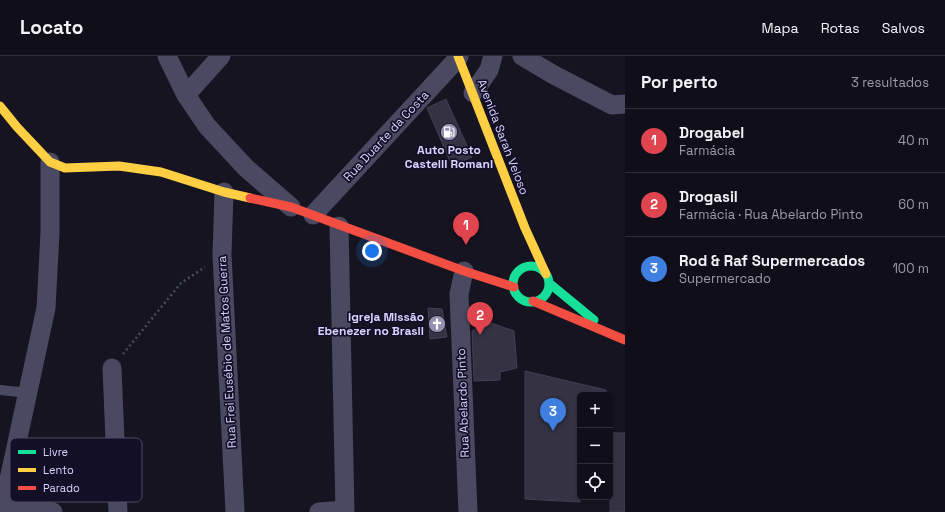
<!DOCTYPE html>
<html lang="pt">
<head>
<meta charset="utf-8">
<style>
	:root { --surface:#100f19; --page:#1e1d26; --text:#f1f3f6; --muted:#9c9ca2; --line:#302f38; --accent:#b45309 }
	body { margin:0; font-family:"Space Grotesk",sans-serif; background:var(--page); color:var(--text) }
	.controls { position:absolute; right:12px; bottom:12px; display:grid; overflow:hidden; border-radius:6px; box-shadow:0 1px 3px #0004 }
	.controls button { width:36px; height:36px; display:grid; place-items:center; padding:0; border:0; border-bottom:1px solid var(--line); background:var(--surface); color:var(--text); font:20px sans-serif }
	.you { position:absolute; left:372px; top:195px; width:14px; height:14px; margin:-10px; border:3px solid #fff; border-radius:50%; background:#1a73e8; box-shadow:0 0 0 6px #1a73e833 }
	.badge { display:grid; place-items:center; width:26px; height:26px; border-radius:50%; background:var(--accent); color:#fff; font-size:13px; font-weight:700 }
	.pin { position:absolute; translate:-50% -33px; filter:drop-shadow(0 1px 2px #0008) }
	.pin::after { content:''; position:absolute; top:21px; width:14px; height:12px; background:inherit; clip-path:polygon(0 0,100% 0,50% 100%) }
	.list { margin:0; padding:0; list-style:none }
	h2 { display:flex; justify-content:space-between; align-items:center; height:52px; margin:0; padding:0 16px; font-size:17px }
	h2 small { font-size:13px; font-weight:400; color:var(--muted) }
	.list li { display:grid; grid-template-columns:26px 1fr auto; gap:12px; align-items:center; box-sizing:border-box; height:64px; padding:0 16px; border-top:1px solid var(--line) }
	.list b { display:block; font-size:15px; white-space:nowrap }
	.list p { margin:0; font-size:13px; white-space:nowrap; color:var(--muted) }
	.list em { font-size:13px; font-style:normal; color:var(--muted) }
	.icon { flex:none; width:22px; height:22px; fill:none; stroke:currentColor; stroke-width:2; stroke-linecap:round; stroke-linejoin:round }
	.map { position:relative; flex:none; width:625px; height:456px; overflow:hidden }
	header { display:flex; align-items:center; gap:24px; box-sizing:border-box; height:56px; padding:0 20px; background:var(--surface); border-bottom:1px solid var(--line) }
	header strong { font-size:19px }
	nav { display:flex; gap:22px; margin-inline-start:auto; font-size:14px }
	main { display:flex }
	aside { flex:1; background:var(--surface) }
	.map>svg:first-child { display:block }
	.building { fill:#343243; stroke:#433f54 }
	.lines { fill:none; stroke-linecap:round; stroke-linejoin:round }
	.path { stroke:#44505f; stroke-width:2.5; stroke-dasharray:2 3; stroke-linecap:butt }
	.lane { stroke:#4a4962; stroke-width:10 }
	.street { stroke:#4a4962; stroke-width:19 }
	.fast { stroke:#16e098; stroke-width:9 }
	.slow { stroke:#ffcf43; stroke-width:9 }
	.jam { stroke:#f24e42; stroke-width:9 }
	.labels { text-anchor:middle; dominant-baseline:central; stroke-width:3.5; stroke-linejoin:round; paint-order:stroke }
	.street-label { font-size:12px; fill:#d9d4ff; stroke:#130f26 }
	.poi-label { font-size:12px; font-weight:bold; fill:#d9d4ff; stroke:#130f26 }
	.key { fill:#130f26; stroke:#4e4a67; stroke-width:1 }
	.key-label { font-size:11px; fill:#d9d4ff }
</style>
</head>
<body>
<header>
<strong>Locato</strong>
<nav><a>Mapa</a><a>Rotas</a><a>Salvos</a></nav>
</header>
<main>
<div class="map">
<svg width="625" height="456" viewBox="0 0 625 456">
	<rect width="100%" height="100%" fill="#161421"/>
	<path class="building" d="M 446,43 L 472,101 L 452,110 L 427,52 Z
		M 428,252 L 442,253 L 447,281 L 430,283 Z
		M 488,266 L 514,275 L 517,312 L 500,316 L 500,324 L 474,325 L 472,275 Z
		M 525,315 L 606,334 L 606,339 L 580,339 L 580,446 L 525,443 Z
		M 611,377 L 625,377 L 625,456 L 610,456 Z"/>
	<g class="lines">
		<path class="path" d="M 123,298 L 181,227 L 205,211"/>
		<path class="lane" d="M 0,334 L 28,337"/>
		<path class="street" d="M 167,0 L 186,39 L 207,70 L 246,112 L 291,151
			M 522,0 L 554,19 L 612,49 L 625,48
			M 473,37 L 489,14 L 493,0
			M 186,39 L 221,0
			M 224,136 L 222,199 L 235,456
			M 313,159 L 459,1
			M 339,170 L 345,456
			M 464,215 L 459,238 L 468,456
			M 112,312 L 118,456
			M 3,450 L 53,456
			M 2,456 L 46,252 L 50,177 L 50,106
			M 319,456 L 345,454"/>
		<path class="fast" d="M513 228a18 18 0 1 1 36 0a18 18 0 1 1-36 0Z
			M 549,227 L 594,264"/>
		<path class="slow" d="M 458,0 L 525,172 L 546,218
			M 0,50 L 17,71 L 50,106 L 65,112 L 119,110 L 161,116 L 224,136 L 250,142"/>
		<path class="jam" d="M 250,142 L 291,151 L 464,215 L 514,231
			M 533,245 L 625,284"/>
	</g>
	<defs>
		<symbol id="fuel-disc" viewBox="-11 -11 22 22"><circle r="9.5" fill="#9591b1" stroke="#130f26"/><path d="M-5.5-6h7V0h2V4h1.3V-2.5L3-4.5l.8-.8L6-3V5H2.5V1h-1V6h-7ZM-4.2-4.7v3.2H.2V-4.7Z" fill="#fff"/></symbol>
		<symbol id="church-disc" viewBox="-11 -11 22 22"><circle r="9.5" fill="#9591b1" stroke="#130f26"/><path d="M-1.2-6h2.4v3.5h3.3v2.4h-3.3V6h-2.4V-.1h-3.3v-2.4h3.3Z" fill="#fff"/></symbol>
	</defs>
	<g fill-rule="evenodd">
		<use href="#fuel-disc" x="439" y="66" width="20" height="20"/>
		<use href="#church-disc" x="427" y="258" width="20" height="20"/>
	</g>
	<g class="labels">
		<g class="street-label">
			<text transform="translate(386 80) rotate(-47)">Rua Duarte da Costa</text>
			<text transform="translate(503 81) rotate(69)">Avenida Sarah Veloso</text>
			<text transform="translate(227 296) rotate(-93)">Rua Frei Eusébio de Matos Guerra</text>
			<text transform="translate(463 347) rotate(-92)">Rua Abelardo Pinto</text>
		</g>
		<g class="poi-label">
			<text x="449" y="94">Auto Posto<tspan x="449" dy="14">Castelli Romani</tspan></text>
			<text x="424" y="261" text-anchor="end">Igreja Missão<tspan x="424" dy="14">Ebenezer no Brasil</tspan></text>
		</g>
	</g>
	<rect x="10" y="382" width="132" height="64" rx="6" class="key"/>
	<rect x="18" y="394" width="18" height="4" fill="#16e098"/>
	<rect x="18" y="412" width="18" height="4" fill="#ffcf43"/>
	<rect x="18" y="430" width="18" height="4" fill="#f24e42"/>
	<g class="key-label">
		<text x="43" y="400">Livre</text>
		<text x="43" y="418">Lento</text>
		<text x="43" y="436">Parado</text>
	</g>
</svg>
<div class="controls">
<button>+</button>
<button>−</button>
<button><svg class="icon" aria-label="locate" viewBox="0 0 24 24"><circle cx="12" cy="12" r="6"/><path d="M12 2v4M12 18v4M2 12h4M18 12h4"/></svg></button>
</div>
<div class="you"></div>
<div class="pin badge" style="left:466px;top:189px;background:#e0444e">1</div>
<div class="pin badge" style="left:480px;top:279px;background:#e0444e">2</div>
<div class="pin badge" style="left:553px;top:375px;background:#3f7fe0">3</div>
</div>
<aside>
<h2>Por perto<small>3 resultados</small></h2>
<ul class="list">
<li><span class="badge" style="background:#e0444e">1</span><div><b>Drogabel</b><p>Farmácia</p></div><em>40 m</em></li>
<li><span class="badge" style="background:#e0444e">2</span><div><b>Drogasil</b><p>Farmácia · Rua Abelardo Pinto</p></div><em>60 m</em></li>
<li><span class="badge" style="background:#3f7fe0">3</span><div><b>Rod &amp; Raf Supermercados</b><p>Supermercado</p></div><em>100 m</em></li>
</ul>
</aside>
</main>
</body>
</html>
